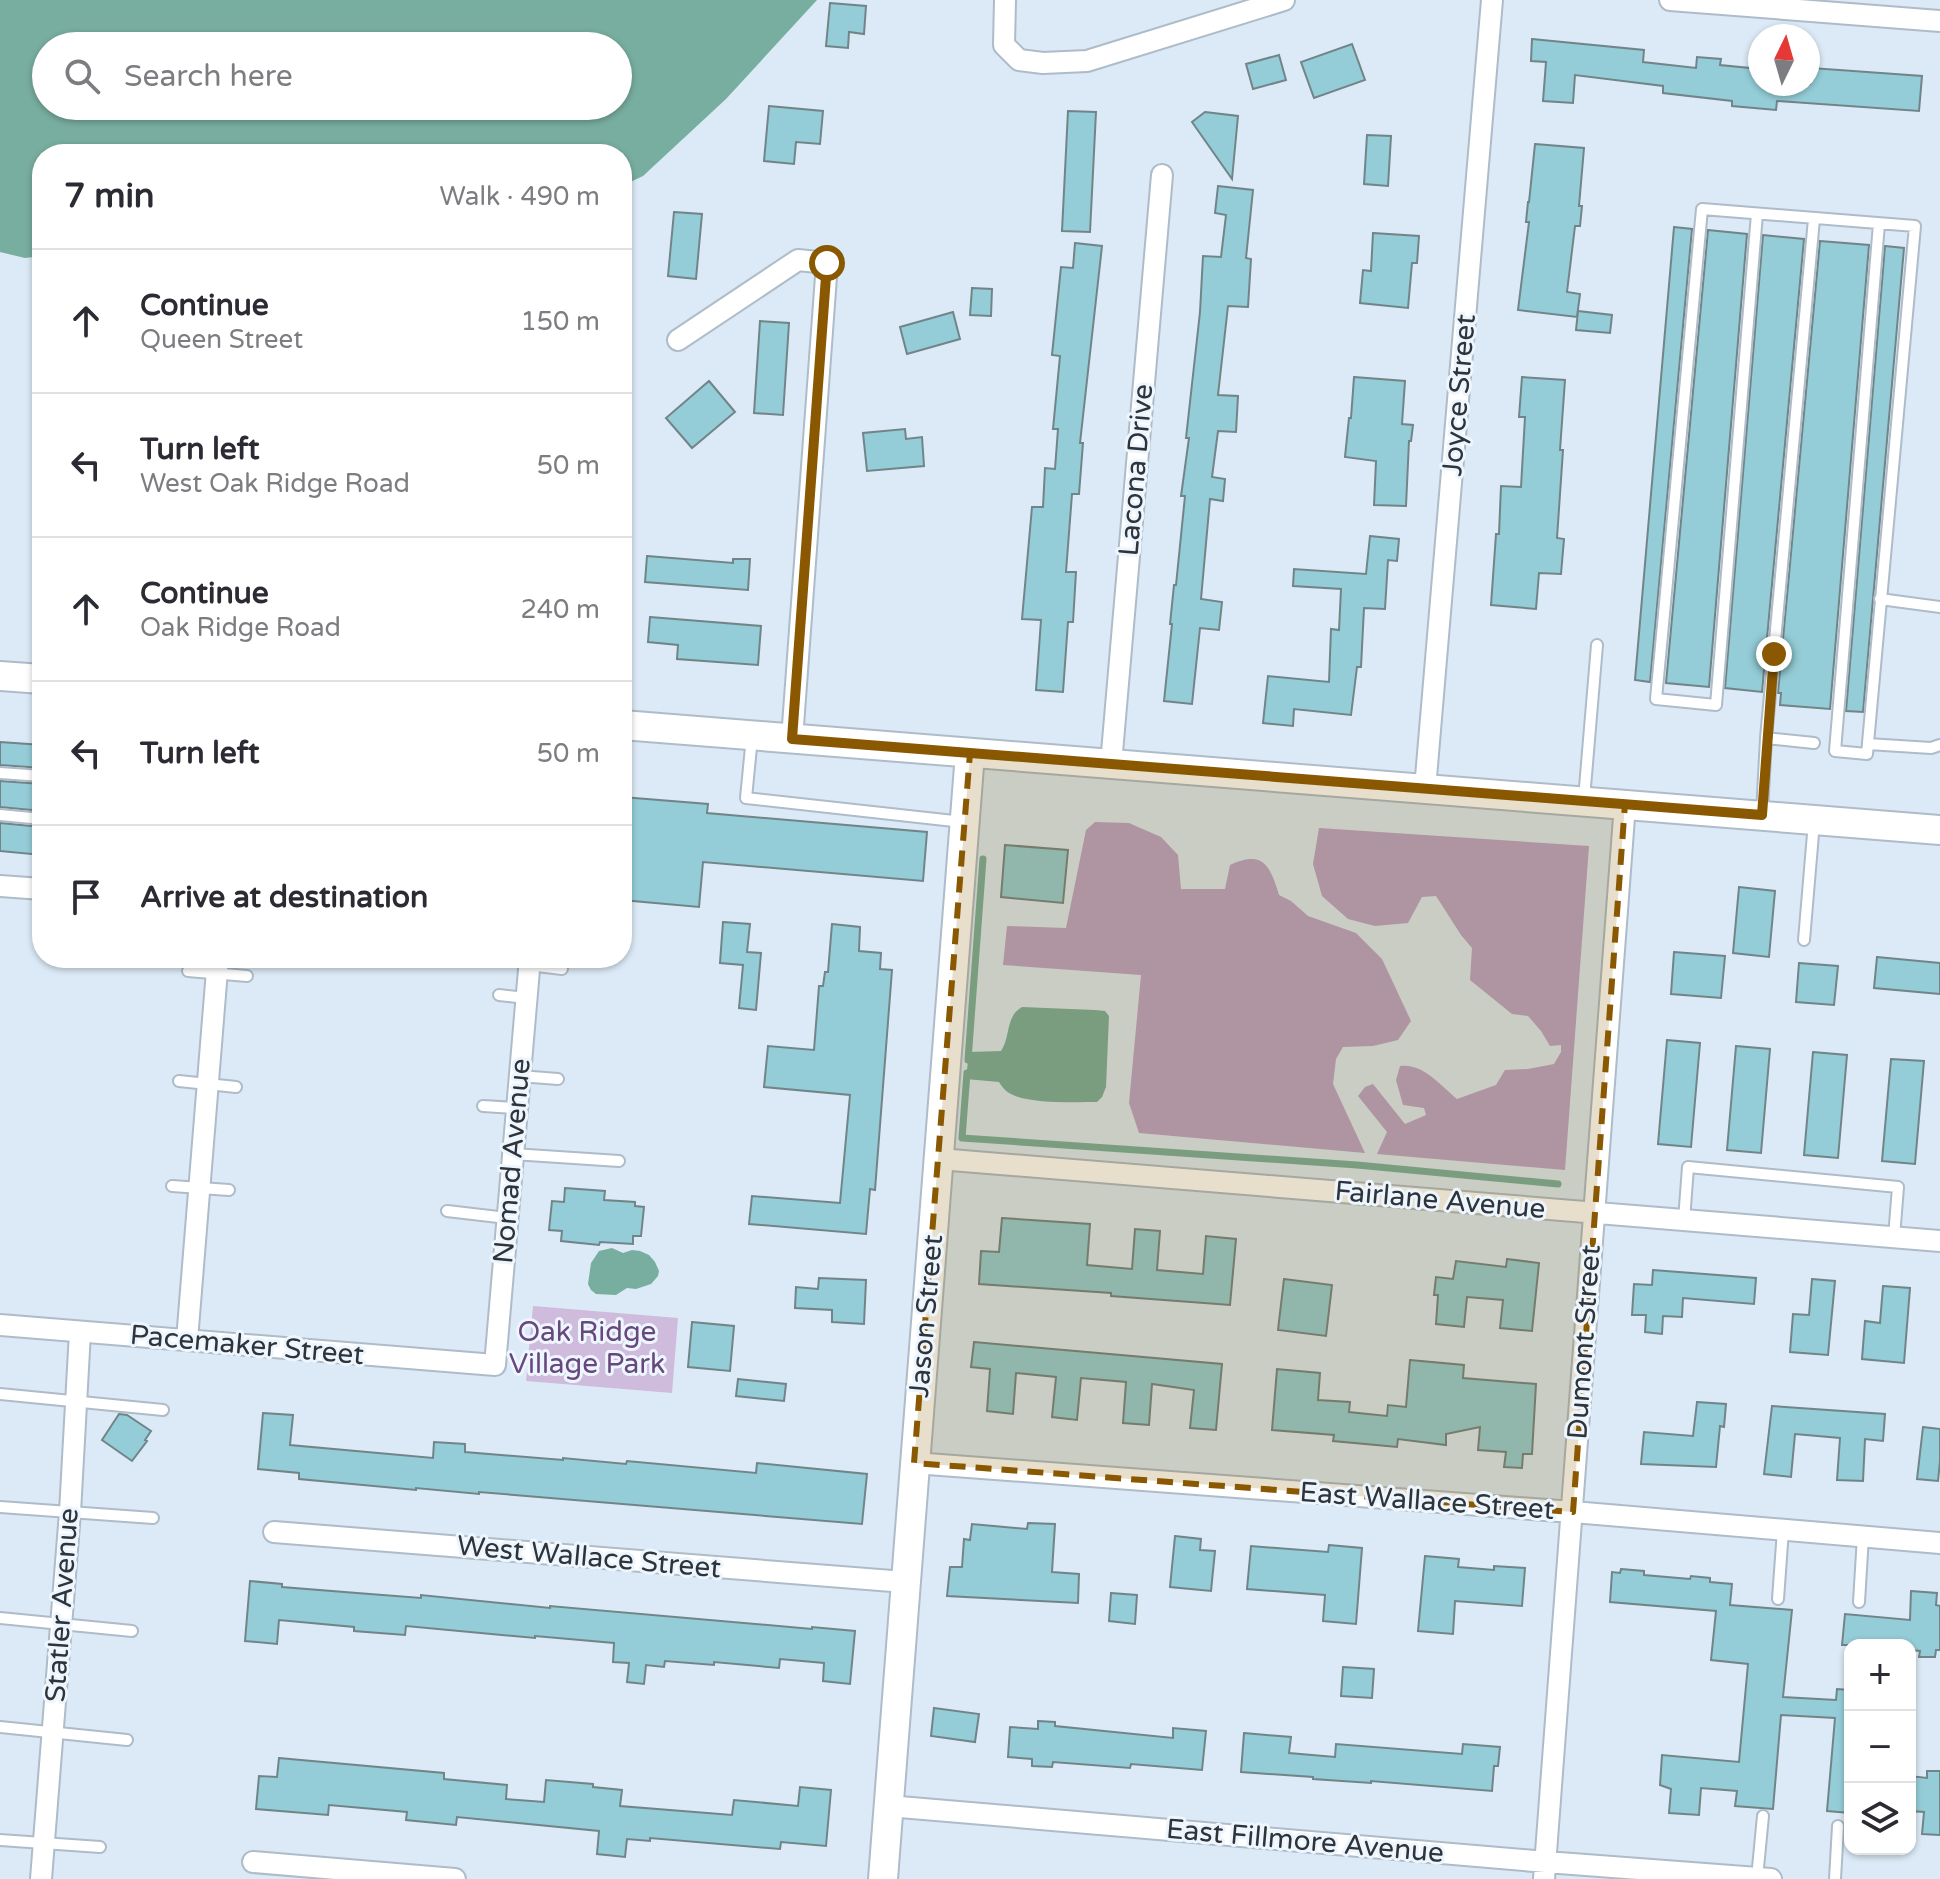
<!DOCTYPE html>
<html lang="en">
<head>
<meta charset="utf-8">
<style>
	:root { --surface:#fff; --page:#f2f2f3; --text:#2b2b33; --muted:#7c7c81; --line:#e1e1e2 }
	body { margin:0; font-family:"Varela Round",sans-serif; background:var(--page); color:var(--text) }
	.controls { position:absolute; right:24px; bottom:24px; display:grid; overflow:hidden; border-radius:16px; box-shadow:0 2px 6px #0004 }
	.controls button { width:72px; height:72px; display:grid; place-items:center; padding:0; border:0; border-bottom:2px solid var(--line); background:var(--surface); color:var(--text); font:40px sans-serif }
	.compass { position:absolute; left:1748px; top:24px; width:72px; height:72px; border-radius:50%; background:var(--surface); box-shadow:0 2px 6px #0004; rotate:5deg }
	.stop { position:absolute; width:24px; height:24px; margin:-18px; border:6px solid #895800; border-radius:50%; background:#fff }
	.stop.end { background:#895800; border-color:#fff; box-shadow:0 2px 8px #0008 }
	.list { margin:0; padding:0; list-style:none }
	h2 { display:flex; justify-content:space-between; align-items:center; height:104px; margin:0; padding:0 32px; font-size:34px }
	h2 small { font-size:26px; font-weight:400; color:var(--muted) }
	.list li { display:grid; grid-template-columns:52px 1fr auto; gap:24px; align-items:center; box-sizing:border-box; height:144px; padding:0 32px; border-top:2px solid var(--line) }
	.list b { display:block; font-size:30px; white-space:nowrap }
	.list p { margin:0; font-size:26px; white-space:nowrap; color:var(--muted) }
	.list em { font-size:26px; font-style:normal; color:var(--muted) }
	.icon { flex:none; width:44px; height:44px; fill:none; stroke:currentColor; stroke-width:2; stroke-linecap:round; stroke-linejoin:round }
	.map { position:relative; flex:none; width:1940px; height:1879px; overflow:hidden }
	.search { position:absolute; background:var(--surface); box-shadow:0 2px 6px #0004; left:32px; top:32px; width:600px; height:88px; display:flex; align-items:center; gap:20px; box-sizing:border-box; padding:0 28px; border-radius:44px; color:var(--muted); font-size:30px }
	.panel { position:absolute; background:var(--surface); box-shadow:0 2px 6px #0004; left:32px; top:144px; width:600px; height:824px; border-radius:32px }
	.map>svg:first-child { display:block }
	.green { fill:#cfbbdc }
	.forest { fill:#baa3ca }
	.water { fill:#78ae9f; fill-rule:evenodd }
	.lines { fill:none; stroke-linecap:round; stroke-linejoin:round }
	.stream { stroke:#78ae9f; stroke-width:7 }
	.building { fill:#94cdd7; stroke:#718588; stroke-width:2 }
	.lane-casing { stroke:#adbcc8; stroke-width:14 }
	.street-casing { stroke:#adbcc8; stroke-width:24 }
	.secondary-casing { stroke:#adbcc8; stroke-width:32 }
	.lane { stroke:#fff; stroke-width:10 }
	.street { stroke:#fff; stroke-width:20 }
	.secondary { stroke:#fff; stroke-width:28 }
	.route { stroke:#895800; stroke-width:10 }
	.marked { fill:#895800; fill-opacity:0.2; stroke:#895800; stroke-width:6; stroke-dasharray:16 10; stroke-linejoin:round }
	.labels { text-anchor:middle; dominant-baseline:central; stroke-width:6; stroke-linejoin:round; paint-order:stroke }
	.street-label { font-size:28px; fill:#2e3439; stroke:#edf6fe }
	.park-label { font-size:28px; fill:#68477c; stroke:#edf6fe }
</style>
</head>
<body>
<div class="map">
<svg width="1940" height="1879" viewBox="0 0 1940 1879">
	<rect width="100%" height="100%" fill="#dbeaf6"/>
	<path class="green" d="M 533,1306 L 678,1318 L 672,1393 L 526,1381 Z"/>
	<path class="forest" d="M 1095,822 L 1129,823 L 1161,837 L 1178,855 L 1181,889 L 1225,889 L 1230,865 C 1263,850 1270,865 1279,895 L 1291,901 L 1308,916 L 1356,933 L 1382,959 L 1411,1021 L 1398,1040 L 1373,1046 L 1343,1047 L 1336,1059 L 1333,1084 L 1365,1153 L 1139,1133 L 1129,1103 L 1141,975 L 1003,965 L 1007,926 L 1066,928 L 1086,830 Z
		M 1319,828 L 1589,846 L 1565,1170 L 1377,1154 L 1387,1132 L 1358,1096 L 1365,1087 L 1373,1084 L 1405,1124 L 1426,1115 L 1424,1108 L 1403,1105 L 1396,1080 L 1400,1066 C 1423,1063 1440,1085 1457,1099 L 1496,1085 L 1505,1070 L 1528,1069 L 1554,1064 L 1561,1052 L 1561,1045 L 1550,1046 L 1541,1031 L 1528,1016 L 1512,1014 L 1470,980 L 1472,948 L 1461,935 L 1436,896 L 1422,897 L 1408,923 L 1375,926 L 1348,919 L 1322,896 L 1313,864 Z"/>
	<path class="water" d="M 0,0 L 817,0 L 726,99 L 643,176 L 622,186 L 622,154 L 42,154 L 42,256 L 25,258 L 0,252 ZM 46,46 L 618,46 L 618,106 L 46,106 Z
		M 1022,1007 L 1095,1010 L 1105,1011 L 1109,1016 L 1106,1087 L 1102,1097 L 1097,1102 C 1076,1102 1032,1104 1013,1095 C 1006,1092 1003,1088 999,1082 L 966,1079 L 969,1052 L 1001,1051 C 1011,1036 1005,1017 1022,1007 Z
		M 612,1248 L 623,1253 L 632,1250 L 640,1251 L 649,1255 L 655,1262 L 659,1271 L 658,1276 L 651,1284 L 636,1289 L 627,1288 L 616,1295 L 596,1294 L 591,1290 L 588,1284 L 591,1263 L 599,1251 Z"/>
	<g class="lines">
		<path class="stream" d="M 968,1060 L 983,859
			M 967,1073 L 962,1138 L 1357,1165 L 1558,1184"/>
	</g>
	<path class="building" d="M 830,3 L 866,6 L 864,34 L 849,32 L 848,48 L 826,46 Z
		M 1532,39 L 1644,50 L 1643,62 L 1696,68 L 1697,57 L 1721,59 L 1720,65 L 1760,69 L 1760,84 L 1810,84 L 1812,68 L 1922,76 L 1919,111 L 1777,101 L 1776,110 L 1732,106 L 1732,101 L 1663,93 L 1663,86 L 1575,75 L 1573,103 L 1543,101 L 1546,62 L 1531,61 Z
		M 1352,44 L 1365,80 L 1314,98 L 1301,62 Z
		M 1279,55 L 1286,80 L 1253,89 L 1246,64 Z
		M 769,106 L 823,111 L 820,144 L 796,142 L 794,164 L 764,161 Z
		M 1068,111 L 1096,112 L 1090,232 L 1062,231 Z
		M 1205,112 L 1238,116 L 1232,179 L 1192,122 Z
		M 1367,135 L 1391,136 L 1388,186 L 1364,184 Z
		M 1535,144 L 1584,148 L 1579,206 L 1582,206 L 1580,226 L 1575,226 L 1567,292 L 1580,294 L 1577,317 L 1518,310 L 1529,222 L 1526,222 L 1528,202 L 1529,202 Z
		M 1218,186 L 1253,190 L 1246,258 L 1251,259 L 1248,307 L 1228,306 L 1218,395 L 1238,396 L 1236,432 L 1218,431 L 1212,477 L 1225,479 L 1223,501 L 1210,499 L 1201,599 L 1222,602 L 1219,630 L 1200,628 L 1192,704 L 1164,701 L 1172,624 L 1170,624 L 1174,585 L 1176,585 L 1185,496 L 1181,496 L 1189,438 L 1186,438 L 1200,312 L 1203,256 L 1221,257 L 1226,215 L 1215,213 Z
		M 674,212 L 702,214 L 696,279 L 668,276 Z
		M 1674,227 L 1692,229 L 1650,682 L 1635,680 Z
		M 1708,230 L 1747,234 L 1709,687 L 1666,683 Z
		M 1373,233 L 1419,236 L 1417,263 L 1412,263 L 1408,308 L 1360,303 L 1363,270 L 1371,271 Z
		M 1763,235 L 1804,239 L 1762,692 L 1725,688 Z
		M 1820,241 L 1869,245 L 1830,709 L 1780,705 L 1781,693 L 1778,693 Z
		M 1075,243 L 1102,246 L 1080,443 L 1083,443 L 1079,494 L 1072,494 L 1066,572 L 1076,572 L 1073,622 L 1068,622 L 1063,692 L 1036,690 L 1041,620 L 1022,619 L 1032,507 L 1043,507 L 1045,468 L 1055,469 L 1058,429 L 1053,429 L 1060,356 L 1052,355 L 1061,267 L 1073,268 Z
		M 1885,246 L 1904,248 L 1863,712 L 1846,711 Z
		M 972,288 L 992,289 L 991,316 L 970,315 Z
		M 1578,311 L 1612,315 L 1610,333 L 1576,330 Z
		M 953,312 L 960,339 L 907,354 L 900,327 Z
		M 760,321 L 789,323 L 783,415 L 754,413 Z
		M 1354,377 L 1405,381 L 1402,424 L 1413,425 L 1411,441 L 1409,441 L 1406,506 L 1374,505 L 1376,461 L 1345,457 L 1349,418 L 1351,418 Z
		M 1522,377 L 1565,380 L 1560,450 L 1563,450 L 1557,538 L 1564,539 L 1561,574 L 1539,573 L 1536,609 L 1491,605 L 1496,534 L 1499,534 L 1501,486 L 1521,487 L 1525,417 L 1519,417 Z
		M 709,381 L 735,412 L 692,448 L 666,418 Z
		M 905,429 L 906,439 L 922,437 L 924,466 L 867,471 L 863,433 Z
		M 1370,536 L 1399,539 L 1397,561 L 1388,560 L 1385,609 L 1364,608 L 1361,667 L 1357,667 L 1351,715 L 1294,709 L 1293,726 L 1263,723 L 1268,676 L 1329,682 L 1331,629 L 1339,630 L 1341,589 L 1293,586 L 1294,569 L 1366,574 Z
		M 647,556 L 733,563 L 733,559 L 750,559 L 748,590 L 645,582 Z
		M 650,617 L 761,626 L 758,665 L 677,659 L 678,645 L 648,642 Z
		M 0,742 L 42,745 L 42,768 L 0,765 Z
		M 0,781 L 42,784 L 42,811 L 0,807 Z
		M 622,797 L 708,804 L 707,813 L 927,832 L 923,881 L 703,862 L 699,907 L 622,900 Z
		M 0,823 L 42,827 L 42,855 L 0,851 Z
		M 1005,845 L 1068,850 L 1063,903 L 1001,897 Z
		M 1739,887 L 1775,891 L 1769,957 L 1733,953 Z
		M 723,922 L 750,924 L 747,952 L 761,953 L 756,1010 L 739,1008 L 743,965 L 720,963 Z
		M 832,924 L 860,927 L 859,951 L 881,953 L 880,969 L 892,970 L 875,1190 L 870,1189 L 866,1234 L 749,1224 L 752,1196 L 840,1203 L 850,1095 L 764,1087 L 768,1046 L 814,1050 L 819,986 L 823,986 L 825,972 L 828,972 Z
		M 1674,952 L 1725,956 L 1721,998 L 1671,994 Z
		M 1877,957 L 1940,963 L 1940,994 L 1874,988 Z
		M 1799,963 L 1838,966 L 1834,1005 L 1796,1002 Z
		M 1667,1040 L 1700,1043 L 1691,1147 L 1658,1144 Z
		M 1736,1046 L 1770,1049 L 1761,1153 L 1727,1150 Z
		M 1813,1052 L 1847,1055 L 1838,1158 L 1804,1155 Z
		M 1891,1059 L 1924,1061 L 1915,1164 L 1882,1161 Z
		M 565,1188 L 605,1191 L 604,1200 L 635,1202 L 635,1206 L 644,1207 L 641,1236 L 633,1236 L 633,1244 L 600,1242 L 599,1245 L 561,1241 L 562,1231 L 549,1230 L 552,1201 L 564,1202 Z
		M 1002,1218 L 1090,1224 L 1087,1265 L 1132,1269 L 1135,1229 L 1160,1231 L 1157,1270 L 1203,1274 L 1206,1236 L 1236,1239 L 1230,1305 L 1111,1296 L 1111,1293 L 979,1284 L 981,1251 L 999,1252 Z
		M 1507,1259 L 1539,1263 L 1532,1331 L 1500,1328 L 1503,1300 L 1467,1297 L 1464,1327 L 1436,1324 L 1438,1295 L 1434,1295 L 1436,1277 L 1453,1279 L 1456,1261 L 1506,1267 Z
		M 1653,1270 L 1756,1278 L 1754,1304 L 1683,1298 L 1682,1317 L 1663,1316 L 1662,1334 L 1645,1332 L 1646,1315 L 1632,1315 L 1634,1284 L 1652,1285 Z
		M 819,1278 L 866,1280 L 864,1324 L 832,1322 L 832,1310 L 795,1308 L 796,1287 L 818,1289 Z
		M 1284,1279 L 1332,1285 L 1326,1336 L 1278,1330 Z
		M 1812,1279 L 1835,1281 L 1828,1355 L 1790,1352 L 1793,1314 L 1809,1315 Z
		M 1883,1286 L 1910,1288 L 1904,1363 L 1862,1359 L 1865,1321 L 1880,1323 Z
		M 692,1322 L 734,1326 L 730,1371 L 688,1367 Z
		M 974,1342 L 1222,1364 L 1216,1430 L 1190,1428 L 1194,1390 L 1152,1384 L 1149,1425 L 1123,1423 L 1126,1382 L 1081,1378 L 1077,1420 L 1052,1417 L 1056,1377 L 1016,1373 L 1013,1414 L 987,1411 L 990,1369 L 971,1367 Z
		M 1410,1360 L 1464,1365 L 1463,1378 L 1536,1384 L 1532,1454 L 1523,1454 L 1522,1468 L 1504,1467 L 1506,1452 L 1478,1450 L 1480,1427 L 1446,1434 L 1446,1445 L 1398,1439 L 1397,1447 L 1333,1441 L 1334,1435 L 1272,1430 L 1277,1369 L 1320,1373 L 1318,1400 L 1350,1402 L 1349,1412 L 1387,1416 L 1388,1405 L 1406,1407 Z
		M 738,1379 L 786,1384 L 784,1401 L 736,1396 Z
		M 1697,1402 L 1726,1404 L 1724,1427 L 1720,1426 L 1716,1467 L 1641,1464 L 1644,1432 L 1693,1436 Z
		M 1772,1406 L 1885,1414 L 1883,1441 L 1865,1439 L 1863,1481 L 1837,1480 L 1840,1438 L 1795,1434 L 1791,1477 L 1764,1474 Z
		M 263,1413 L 293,1415 L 290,1445 L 433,1458 L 434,1442 L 465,1444 L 465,1452 L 563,1460 L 563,1458 L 626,1464 L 627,1461 L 756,1473 L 757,1463 L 867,1474 L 862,1524 L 479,1492 L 479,1494 L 416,1488 L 416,1490 L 299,1479 L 299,1473 L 258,1469 Z
		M 119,1414 L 127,1415 L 151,1431 L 145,1440 L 147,1441 L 132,1461 L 102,1440 Z
		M 1923,1427 L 1940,1429 L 1940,1461 L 1938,1481 L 1917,1479 Z
		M 1028,1523 L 1055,1524 L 1052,1572 L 1079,1574 L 1078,1603 L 947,1596 L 950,1567 L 962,1567 L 964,1539 L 970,1540 L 972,1524 L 1027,1529 Z
		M 1175,1536 L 1201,1539 L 1200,1550 L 1215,1551 L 1211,1591 L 1170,1587 Z
		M 1329,1545 L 1362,1548 L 1356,1624 L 1323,1621 L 1325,1595 L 1247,1589 L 1251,1546 L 1328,1552 Z
		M 1425,1556 L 1459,1559 L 1458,1567 L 1494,1570 L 1494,1566 L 1525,1568 L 1522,1606 L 1455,1601 L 1453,1634 L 1418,1631 Z
		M 1621,1569 L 1644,1571 L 1644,1575 L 1690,1579 L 1691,1576 L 1710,1578 L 1710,1582 L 1732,1584 L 1730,1605 L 1792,1610 L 1783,1697 L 1836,1700 L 1837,1689 L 1850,1690 L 1850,1813 L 1827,1811 L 1835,1718 L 1781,1715 L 1773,1809 L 1735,1806 L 1737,1791 L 1701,1788 L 1699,1815 L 1669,1813 L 1671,1789 L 1660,1785 L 1662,1755 L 1739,1762 L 1748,1664 L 1711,1660 L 1716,1611 L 1610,1602 L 1612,1572 L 1620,1573 Z
		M 250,1581 L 282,1584 L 282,1587 L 357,1593 L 421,1598 L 421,1595 L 550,1608 L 550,1606 L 812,1629 L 812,1627 L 855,1631 L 850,1684 L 823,1681 L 824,1663 L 780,1659 L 779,1668 L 714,1662 L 714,1665 L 665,1661 L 664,1667 L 646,1665 L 644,1684 L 627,1682 L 629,1663 L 613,1662 L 614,1643 L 535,1636 L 535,1638 L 406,1626 L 405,1635 L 354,1631 L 354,1627 L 279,1620 L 277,1644 L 245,1641 Z
		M 1911,1591 L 1937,1593 L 1936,1605 L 1940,1606 L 1940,1650 L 1936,1650 L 1935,1657 L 1919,1657 L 1920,1651 L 1910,1650 L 1910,1645 L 1842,1645 L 1845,1614 L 1910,1620 Z
		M 1111,1593 L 1137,1595 L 1135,1624 L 1109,1621 Z
		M 1343,1667 L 1374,1669 L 1372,1698 L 1341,1696 Z
		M 934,1708 L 979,1714 L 975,1742 L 931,1736 Z
		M 1038,1721 L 1055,1722 L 1055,1726 L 1173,1738 L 1173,1728 L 1206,1731 L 1202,1770 L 1131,1764 L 1130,1768 L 1053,1762 L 1052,1767 L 1032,1766 L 1032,1759 L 1008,1757 L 1010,1727 L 1038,1729 Z
		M 1244,1733 L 1291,1737 L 1289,1753 L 1335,1757 L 1336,1744 L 1462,1754 L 1463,1744 L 1500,1747 L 1498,1766 L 1494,1766 L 1492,1791 L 1371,1781 L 1371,1783 L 1313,1779 L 1313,1777 L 1241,1772 Z
		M 279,1758 L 444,1773 L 444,1779 L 507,1785 L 506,1799 L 544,1802 L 546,1780 L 593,1784 L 593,1787 L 622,1790 L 620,1806 L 732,1815 L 734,1800 L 798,1806 L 800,1787 L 831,1790 L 826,1846 L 781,1842 L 780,1849 L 650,1838 L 650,1841 L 627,1839 L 625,1857 L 597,1854 L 599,1831 L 457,1817 L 456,1825 L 406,1820 L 407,1812 L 329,1805 L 328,1815 L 256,1809 L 259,1776 L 277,1777 Z
		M 1927,1771 L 1940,1771 L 1940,1835 L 1922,1834 L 1924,1812 L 1910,1811 L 1910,1776 L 1927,1778 Z"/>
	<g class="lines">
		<defs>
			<path id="lane" d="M 1757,214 L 1716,705 L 1656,699 L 1702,209 L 1915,226 L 1867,754 L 1835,751 L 1879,224
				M 1880,599 L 1940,607
				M 752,737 L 746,798 L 963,822
				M 1766,738 L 1814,743
				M 1868,744 L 1931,748 L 1940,745
				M 0,773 L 42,776
				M 1584,799 L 1597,645
				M 1762,813 L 1766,738 L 1814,219
				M 0,815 L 42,819
				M 1804,940 L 1814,822
				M 529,965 L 562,969
				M 188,971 L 247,976
				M 499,995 L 526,998
				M 519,1076 L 558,1079
				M 179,1081 L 236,1087
				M 483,1106 L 516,1108
				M 513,1154 L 619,1161
				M 172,1186 L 229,1190
				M 447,1211 L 507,1218
				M 1684,1220 L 1688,1167 L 1898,1187 L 1894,1237
				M 0,1394 L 163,1410
				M 0,1507 L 153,1518
				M 1778,1599 L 1783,1530
				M 1859,1602 L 1863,1536
				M 0,1618 L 132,1631
				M 0,1727 L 127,1740
				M 0,1840 L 100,1847
				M 1757,1878 L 1763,1816
				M 1835,1879 L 1838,1826"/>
			<path id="street" d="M 1005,0 L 1004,45 L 1019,60 L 1043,63 L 1087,61 L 1284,0
				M 1670,0 L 1940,21
				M 678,340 L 798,260 L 827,263 L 792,739
				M 1111,764 L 1162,175
				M 1425,789 L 1492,0
				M 0,886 L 42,889
				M 939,1159 L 1940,1241
				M 0,1325 L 495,1365 L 530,958
				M 187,1340 L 218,958
				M 914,1463 L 1573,1512 L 1940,1543
				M 274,1532 L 905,1582
				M 888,1806 L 1546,1862 L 1771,1879
				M 253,1862 L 455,1879
				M 41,1879 L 70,1512 L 80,1332
				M 1544,1879 L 1625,804"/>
			<path id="secondary" d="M 0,676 L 42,679
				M 622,725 L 1940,830
				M 883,1879 L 970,753"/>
		</defs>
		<use href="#lane" class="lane-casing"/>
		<use href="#street" class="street-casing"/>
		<use href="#secondary" class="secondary-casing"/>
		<use href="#lane" class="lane"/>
		<use href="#street" class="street"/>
		<use href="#secondary" class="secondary"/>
	</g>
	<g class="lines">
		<path class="route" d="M 827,263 L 792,739 L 1762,815 L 1774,654"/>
	</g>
	<path class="marked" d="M 970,753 L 1625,804 L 1573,1512 L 914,1463 Z"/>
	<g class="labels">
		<g class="street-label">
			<text transform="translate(1459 395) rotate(-85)">Joyce Street</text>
			<text transform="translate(1136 470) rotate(-85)">Lacona Drive</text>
			<text transform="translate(512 1161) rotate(-85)">Nomad Avenue</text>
			<text transform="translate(1440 1200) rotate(5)">Fairlane Avenue</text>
			<text transform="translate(926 1316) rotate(-85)">Jason Street</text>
			<text transform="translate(1584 1342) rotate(-86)">Dumont Street</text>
			<text transform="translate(247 1345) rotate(5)">Pacemaker Street</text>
			<text transform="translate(1427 1501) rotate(4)">East Wallace Street</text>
			<text transform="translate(589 1557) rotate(5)">West Wallace Street</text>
			<text transform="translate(62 1605) rotate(-86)">Statler Avenue</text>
			<text transform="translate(1305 1841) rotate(5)">East Fillmore Avenue</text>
		</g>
		<g class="park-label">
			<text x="587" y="1332">Oak Ridge<tspan x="587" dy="32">Village Park</tspan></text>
		</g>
	</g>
</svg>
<div class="controls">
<button>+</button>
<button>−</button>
<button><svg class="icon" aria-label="layers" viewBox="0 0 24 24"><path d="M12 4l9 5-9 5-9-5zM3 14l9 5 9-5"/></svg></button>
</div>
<svg class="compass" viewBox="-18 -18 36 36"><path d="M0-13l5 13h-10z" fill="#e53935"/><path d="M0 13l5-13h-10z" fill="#7c7c81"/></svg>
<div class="stop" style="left:827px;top:263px"></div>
<div class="stop end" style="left:1774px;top:654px"></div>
<div class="search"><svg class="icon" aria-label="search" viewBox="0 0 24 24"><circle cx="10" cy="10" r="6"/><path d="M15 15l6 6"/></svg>Search here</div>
<section class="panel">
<h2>7 min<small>Walk · 490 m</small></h2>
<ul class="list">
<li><svg class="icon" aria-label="ahead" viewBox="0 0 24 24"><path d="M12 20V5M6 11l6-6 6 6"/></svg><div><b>Continue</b><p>Queen Street</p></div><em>150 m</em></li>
<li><svg class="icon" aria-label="left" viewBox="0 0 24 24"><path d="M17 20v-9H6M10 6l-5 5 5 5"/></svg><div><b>Turn left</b><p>West Oak Ridge Road</p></div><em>50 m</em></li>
<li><svg class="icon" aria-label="ahead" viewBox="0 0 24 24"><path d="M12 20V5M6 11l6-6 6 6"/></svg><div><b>Continue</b><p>Oak Ridge Road</p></div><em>240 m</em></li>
<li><svg class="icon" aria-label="left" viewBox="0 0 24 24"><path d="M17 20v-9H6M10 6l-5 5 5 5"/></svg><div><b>Turn left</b></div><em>50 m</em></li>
<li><svg class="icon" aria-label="arrive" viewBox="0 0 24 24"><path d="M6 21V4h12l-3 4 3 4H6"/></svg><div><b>Arrive at destination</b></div></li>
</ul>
</section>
</div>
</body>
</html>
